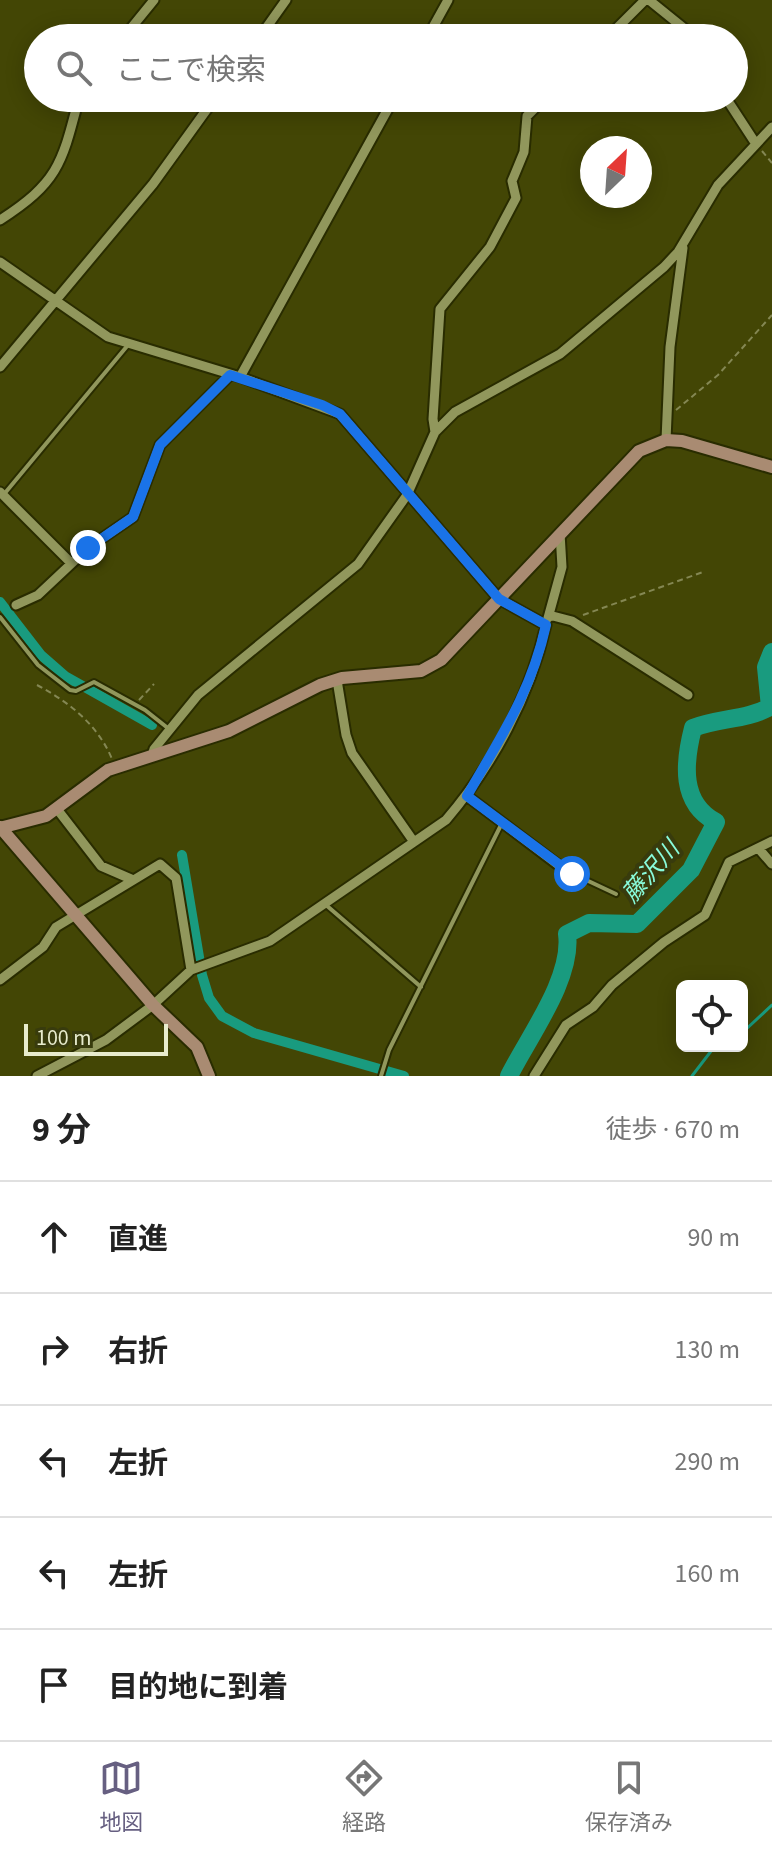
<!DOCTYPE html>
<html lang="ja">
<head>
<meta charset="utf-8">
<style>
	:root { --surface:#fff; --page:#f2f2f2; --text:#222; --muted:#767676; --line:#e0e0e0; --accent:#665f81 }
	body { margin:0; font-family:"Source Sans 3","Noto Sans JP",sans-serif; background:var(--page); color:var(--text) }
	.controls { position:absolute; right:24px; bottom:24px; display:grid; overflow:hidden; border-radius:12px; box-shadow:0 4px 20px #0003 }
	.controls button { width:72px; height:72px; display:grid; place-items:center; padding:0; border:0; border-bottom:2px solid var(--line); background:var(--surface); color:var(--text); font:40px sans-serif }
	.compass { position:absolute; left:580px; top:136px; width:72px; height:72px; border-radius:50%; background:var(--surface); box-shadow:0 4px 20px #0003; rotate:25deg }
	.scale { position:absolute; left:24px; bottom:20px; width:144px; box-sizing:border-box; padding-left:8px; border:4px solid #e8eccd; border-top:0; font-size:22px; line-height:28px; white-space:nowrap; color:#e8eccd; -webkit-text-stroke:6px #383b0d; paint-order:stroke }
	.stop { position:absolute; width:24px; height:24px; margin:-18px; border:6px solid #1a73e8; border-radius:50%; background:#fff }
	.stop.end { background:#1a73e8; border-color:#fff; box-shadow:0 2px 8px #0008 }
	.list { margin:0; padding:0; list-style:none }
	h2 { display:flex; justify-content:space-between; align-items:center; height:104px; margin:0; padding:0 32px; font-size:34px }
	h2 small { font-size:26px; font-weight:400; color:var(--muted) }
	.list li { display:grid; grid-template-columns:52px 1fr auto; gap:24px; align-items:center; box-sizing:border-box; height:112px; padding:0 32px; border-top:2px solid var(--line) }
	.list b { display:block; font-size:30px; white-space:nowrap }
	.list em { font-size:26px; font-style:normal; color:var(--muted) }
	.icon { flex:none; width:44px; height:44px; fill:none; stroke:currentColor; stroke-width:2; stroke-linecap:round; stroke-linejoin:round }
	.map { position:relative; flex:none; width:772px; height:1076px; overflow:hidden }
	.search { position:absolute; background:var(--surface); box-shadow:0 4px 20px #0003; left:24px; right:24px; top:24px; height:88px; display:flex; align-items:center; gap:20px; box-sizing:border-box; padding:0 28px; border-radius:44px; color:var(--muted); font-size:30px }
	.sheet { height:664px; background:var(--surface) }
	nav { display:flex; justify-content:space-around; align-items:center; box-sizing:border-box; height:112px; border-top:2px solid var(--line); background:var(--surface); font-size:22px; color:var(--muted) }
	nav a { display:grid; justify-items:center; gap:4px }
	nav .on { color:var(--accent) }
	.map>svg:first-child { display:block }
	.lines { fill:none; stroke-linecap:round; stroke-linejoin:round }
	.stream { stroke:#199b7f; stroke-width:3 }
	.canal { stroke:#199b7f; stroke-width:10 }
	.river { stroke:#199b7f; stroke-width:18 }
	.lane-casing { stroke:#292c00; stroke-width:8 }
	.street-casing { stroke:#292c00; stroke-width:13 }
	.secondary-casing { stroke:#292c00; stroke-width:16 }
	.path { stroke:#848753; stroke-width:2; stroke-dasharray:6 4; stroke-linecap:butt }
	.lane { stroke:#91975c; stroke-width:4 }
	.street { stroke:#91975c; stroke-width:9 }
	.secondary { stroke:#a98b72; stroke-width:12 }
	.route { stroke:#1a73e8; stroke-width:10 }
	.labels { text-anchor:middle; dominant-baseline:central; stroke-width:8; stroke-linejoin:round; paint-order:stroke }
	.water-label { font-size:24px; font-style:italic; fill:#89fbdb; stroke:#383b0d }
</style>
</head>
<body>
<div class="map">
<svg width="772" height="1076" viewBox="0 0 772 1076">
	<rect width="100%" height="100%" fill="#434605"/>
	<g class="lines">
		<path class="stream" d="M 742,1033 L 772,1005
			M 692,1076 L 715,1046"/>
		<path class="canal" d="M 0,602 L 41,655 L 65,676 L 152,725
			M 182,855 L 202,975 L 209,998 L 222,1016 L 254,1033 L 404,1076"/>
		<path class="river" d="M 509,1076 C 529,1036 573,978 567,934 L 589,923 L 637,924 L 691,870 L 716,822 C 680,803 684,763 693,728 C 719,718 746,720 770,707 L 766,667 L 772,652"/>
		<defs>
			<path id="lane" d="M 5,493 L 128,345
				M 0,617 L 38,665 L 70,690 L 76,691 L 94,682 L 145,710 L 169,729
				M 567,871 L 616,894
				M 326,905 L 421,987
				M 381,1076 L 389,1050 L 501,825"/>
			<path id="street" d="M 649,0 L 696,38
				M 123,38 L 154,0
				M 259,38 L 286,0
				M 427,38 L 448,0
				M 607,38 L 645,0
				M 726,98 L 756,144
				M 0,220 C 59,182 62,163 79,98
				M 0,262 L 108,337 L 240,377 L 340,414 L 499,599 L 546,625 C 530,696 493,765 446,820 L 270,941 L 191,970 L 153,1005 L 106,1040 L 37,1076
				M 0,367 L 153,184 L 215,98
				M 240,377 L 394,98
				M 435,432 L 433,419 L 440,309 L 490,247 L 516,198 L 512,181 L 524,152 L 527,116 L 545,98
				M 666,440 L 670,347 L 683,248
				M 0,492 L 71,563
				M 16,605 L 38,595 L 88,548 L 133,517 L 160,445 L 230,375
				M 549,615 L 572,621 L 688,695
				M 548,618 L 562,567 L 560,533
				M 337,680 L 346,735 L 352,753 L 414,842
				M 152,756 L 154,749 L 198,695 L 358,564 L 407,495 L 435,432 L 455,412 L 560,354 L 664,267 L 678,252 L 718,185 L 772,127
				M 467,796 L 565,870
				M 57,809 L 101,866 L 131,879
				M 759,849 L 772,864
				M 0,980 L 43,947 L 56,927 L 160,864 L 176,878 L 191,970
				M 534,1076 L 566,1025 L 593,1007 L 612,985 L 664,942 L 705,915 L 729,862 L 772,841"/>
			<path id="secondary" d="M 0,827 L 153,1005 L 197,1047 L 209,1076
				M 0,828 L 46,816 L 108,770 L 229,731 L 320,685 L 342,678 L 421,671 L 441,660 L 639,451 L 666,440 L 682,441 L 772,467"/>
		</defs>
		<use href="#lane" class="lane-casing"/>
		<use href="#street" class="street-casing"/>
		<use href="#secondary" class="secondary-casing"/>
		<path class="path" d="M 762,151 L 772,163
			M 676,410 L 718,375 L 772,315
			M 583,615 L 703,572
			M 37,685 C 69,702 98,725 112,759
			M 139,700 L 154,684"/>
		<use href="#lane" class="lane"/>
		<use href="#street" class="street"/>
		<use href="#secondary" class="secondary"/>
	</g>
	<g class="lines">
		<path class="route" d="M 88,548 L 133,517 L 160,445 L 230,375 L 322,405 L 340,414 L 499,599 L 546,625 C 531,693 500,738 467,796 L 572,874"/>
	</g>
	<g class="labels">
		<g class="water-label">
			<text transform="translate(651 872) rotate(-49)">藤沢川</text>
		</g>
	</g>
</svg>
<div class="controls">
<button><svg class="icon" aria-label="locate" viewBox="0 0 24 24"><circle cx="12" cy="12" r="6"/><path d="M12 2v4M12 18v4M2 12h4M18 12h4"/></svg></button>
</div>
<svg class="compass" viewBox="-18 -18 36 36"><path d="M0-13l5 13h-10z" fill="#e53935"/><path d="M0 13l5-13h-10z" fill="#767676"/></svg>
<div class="scale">100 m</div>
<div class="stop" style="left:572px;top:874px"></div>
<div class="stop end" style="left:88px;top:548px"></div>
<div class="search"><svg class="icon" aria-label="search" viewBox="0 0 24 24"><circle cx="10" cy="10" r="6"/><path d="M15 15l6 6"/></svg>ここで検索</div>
</div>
<section class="sheet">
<h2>9 分<small>徒歩 · 670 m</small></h2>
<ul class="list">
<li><svg class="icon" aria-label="ahead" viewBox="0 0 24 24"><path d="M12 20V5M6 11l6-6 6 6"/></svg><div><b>直進</b></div><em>90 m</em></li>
<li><svg class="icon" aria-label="right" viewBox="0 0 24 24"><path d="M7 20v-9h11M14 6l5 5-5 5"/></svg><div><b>右折</b></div><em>130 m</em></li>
<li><svg class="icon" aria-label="left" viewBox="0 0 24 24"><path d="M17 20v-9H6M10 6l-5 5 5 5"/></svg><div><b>左折</b></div><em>290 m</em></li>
<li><svg class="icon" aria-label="left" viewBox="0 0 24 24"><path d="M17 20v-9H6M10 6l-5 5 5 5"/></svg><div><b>左折</b></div><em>160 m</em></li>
<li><svg class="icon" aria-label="arrive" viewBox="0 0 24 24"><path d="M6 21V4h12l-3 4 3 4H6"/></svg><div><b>目的地に到着</b></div></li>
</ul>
</section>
<nav>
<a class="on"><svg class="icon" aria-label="map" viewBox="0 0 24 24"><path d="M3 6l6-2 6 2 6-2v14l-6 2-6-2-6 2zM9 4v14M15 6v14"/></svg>地図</a>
<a><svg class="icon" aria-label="directions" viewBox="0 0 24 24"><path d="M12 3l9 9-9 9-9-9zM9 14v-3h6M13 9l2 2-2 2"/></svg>経路</a>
<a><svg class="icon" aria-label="saved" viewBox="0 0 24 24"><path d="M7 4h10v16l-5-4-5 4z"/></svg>保存済み</a>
</nav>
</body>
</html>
